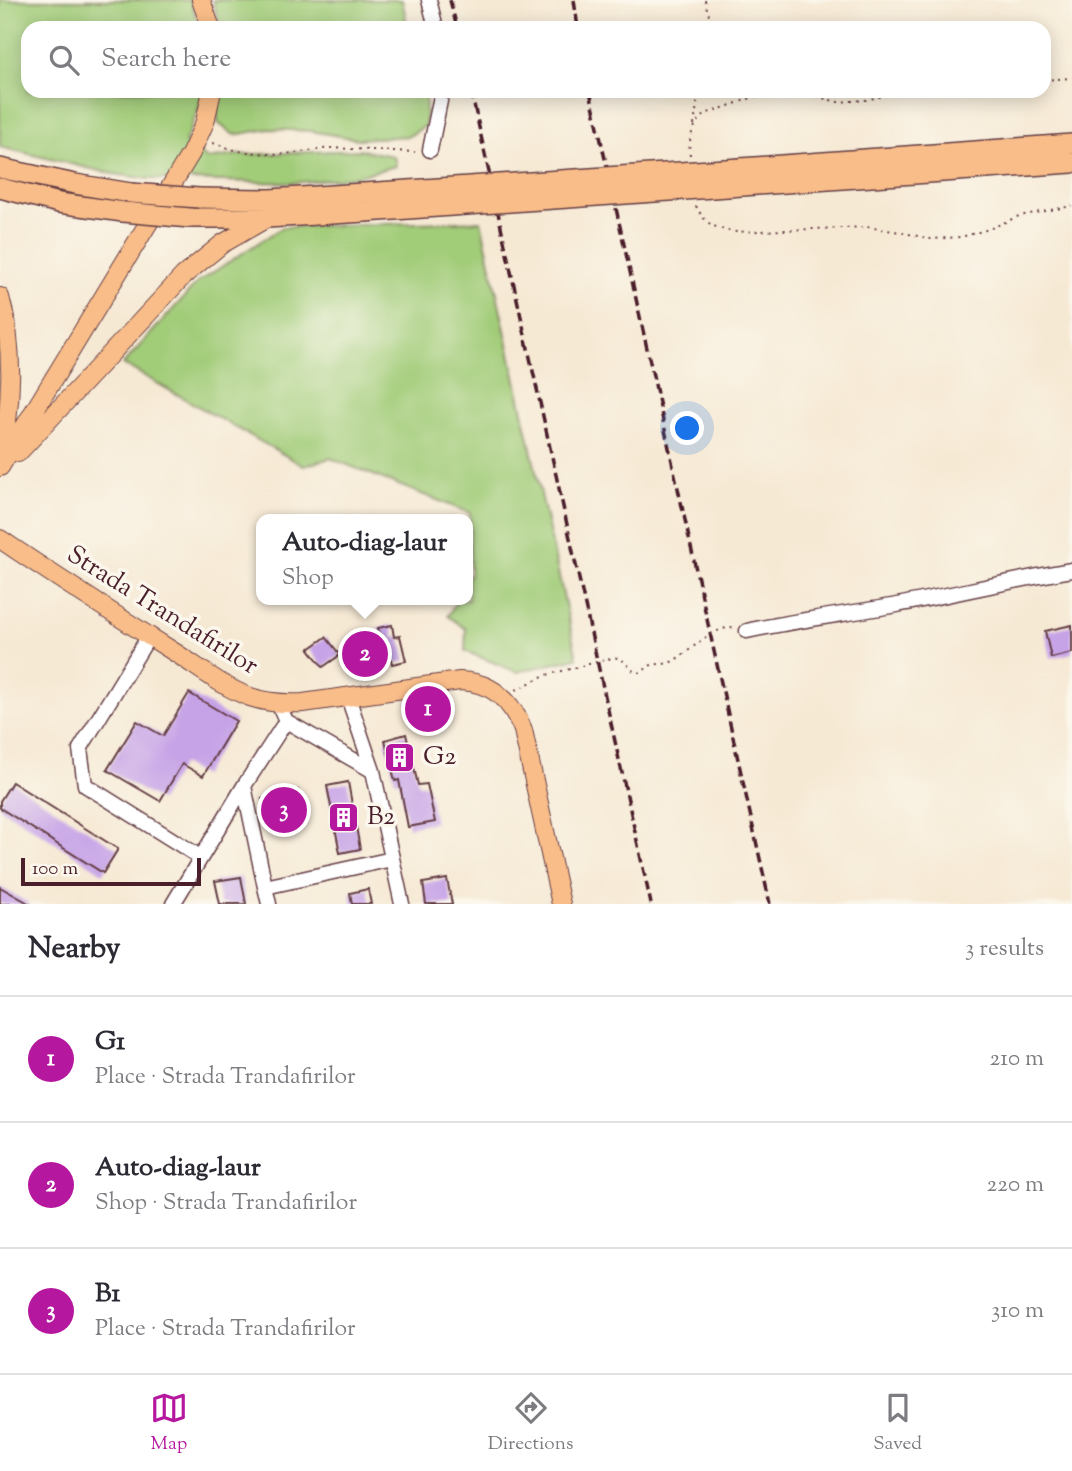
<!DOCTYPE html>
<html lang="en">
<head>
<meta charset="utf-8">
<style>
	:root { --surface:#fff; --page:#f2f2f3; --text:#2b2b33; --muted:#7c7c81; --line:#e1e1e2; --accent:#b5179e }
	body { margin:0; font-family:"Sorts Mill Goudy",serif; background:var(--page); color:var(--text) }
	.scale { position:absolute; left:21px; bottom:18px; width:180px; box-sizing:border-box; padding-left:7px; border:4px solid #4a1f2b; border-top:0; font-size:19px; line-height:24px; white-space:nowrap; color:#4a1f2b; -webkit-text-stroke:5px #fbf7ec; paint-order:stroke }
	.you { position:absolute; left:688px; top:429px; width:24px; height:24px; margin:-18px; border:5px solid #fff; border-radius:50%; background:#1a73e8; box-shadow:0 0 0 10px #1a73e833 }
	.badge { display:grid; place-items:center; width:46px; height:46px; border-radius:50%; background:var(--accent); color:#fff; font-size:23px; font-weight:700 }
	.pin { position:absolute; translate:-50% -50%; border:4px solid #fff; box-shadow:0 2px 7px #0006 }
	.popup { position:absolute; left:256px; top:514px; width:217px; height:91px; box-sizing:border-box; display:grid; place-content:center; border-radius:14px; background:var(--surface); filter:drop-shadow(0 2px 5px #0005); font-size:23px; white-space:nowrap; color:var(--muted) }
	.popup b { font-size:26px; color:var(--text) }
	.popup::after { content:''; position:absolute; left:50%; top:100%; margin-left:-14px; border:14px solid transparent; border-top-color:var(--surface) }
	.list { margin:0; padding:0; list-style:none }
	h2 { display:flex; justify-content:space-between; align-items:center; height:91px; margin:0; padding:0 28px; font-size:30px }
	h2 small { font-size:23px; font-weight:400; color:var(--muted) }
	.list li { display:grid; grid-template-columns:46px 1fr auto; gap:21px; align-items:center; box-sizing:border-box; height:126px; padding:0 28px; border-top:2px solid var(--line) }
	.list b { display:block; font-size:26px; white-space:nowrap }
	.list p { margin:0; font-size:23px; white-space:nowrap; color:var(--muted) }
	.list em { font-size:23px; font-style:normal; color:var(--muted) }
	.icon { flex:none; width:38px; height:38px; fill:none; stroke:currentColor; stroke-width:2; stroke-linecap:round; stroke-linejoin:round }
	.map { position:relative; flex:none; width:1072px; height:904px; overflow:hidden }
	.search { position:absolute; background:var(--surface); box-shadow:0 4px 18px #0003; left:21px; right:21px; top:21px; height:77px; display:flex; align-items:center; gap:18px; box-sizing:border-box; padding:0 24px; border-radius:21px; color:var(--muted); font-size:26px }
	.sheet { height:469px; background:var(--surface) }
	nav { display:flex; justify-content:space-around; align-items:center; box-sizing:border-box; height:98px; border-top:2px solid var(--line); background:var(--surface); font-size:19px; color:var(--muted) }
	nav a { display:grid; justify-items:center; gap:4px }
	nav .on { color:var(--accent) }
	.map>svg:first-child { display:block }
	.green { fill:#a1cc78; stroke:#767652; stroke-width:2 }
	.building { fill:#c6a2e7 }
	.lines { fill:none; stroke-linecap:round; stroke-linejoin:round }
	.minor-casing { stroke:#643d44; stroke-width:17 }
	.major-casing { stroke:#643d44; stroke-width:20 }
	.highway-casing { stroke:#643d44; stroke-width:22 }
	.path { stroke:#643d44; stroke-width:2; stroke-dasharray:2 5; stroke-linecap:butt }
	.minor { stroke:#fff; stroke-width:14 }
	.major { stroke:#f8bd89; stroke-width:18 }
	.highway { stroke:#f8bd89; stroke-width:19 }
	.rail { stroke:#4a1f2b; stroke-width:3.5; stroke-dasharray:10 5; stroke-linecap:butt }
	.highway-bridge-casing { stroke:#643d44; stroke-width:22; stroke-linecap:butt }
	.highway-bridge { stroke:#f8bd89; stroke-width:19 }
	.labels { text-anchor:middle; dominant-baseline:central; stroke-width:7; stroke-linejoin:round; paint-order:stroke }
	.street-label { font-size:26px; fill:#4a1f2b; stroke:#fbf7ec }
	.poi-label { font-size:26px; fill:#4a1f2b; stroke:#fbf7ec; text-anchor:start }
</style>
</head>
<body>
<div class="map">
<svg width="1072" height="904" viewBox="0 0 1072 904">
	<rect width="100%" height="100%" fill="#fbf7ec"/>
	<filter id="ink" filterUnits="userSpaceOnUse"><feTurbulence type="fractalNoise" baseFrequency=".0143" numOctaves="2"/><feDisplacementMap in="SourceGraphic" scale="14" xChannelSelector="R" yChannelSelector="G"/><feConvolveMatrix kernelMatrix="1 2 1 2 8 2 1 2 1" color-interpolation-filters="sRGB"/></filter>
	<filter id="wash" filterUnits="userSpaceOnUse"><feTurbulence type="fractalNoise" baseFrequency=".00686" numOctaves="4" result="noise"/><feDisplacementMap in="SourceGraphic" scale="28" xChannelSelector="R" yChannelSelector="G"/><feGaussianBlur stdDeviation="1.57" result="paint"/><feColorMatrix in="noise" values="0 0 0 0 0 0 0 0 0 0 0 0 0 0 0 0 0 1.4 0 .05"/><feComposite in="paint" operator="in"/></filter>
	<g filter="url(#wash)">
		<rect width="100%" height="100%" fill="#f6e9d4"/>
		<path class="green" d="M 0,0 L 190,0 L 200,28 L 28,28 L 28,91 L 204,91 L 203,97 L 185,142 L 208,159 L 236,155 L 361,150 L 394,156 L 396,166 L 353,177 L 291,183 L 150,179 L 113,174 L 0,147 Z
			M 213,0 L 402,0 L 408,28 L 220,28 Z
			M 220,91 L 423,91 L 426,104 L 425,126 L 409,136 L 358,139 L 310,131 L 269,129 L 234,135 L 218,123 L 217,105 Z
			M 481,221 L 577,658 L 517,672 L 465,651 L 466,629 L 448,616 L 457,600 L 468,600 L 468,578 L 470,574 L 470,513 L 330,458 L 304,466 L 123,364 L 198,282 L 283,227 Z"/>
		<g id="blocks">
			<path class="building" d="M 392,625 L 394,637 L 400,636 L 406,661 L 392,664 L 391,659 L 357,666 L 354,649 L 382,644 L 378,628 Z
				M 1072,625 L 1072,653 L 1051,658 L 1045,631 Z
				M 326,637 L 340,655 L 323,667 L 309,649 Z
				M 189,693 L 236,721 L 203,776 L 182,764 L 160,801 L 107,770 L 137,721 L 163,736 Z
				M 443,695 L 448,718 L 413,726 L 407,701 Z
				M 406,734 L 418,785 L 427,784 L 435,822 L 408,827 L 399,780 L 395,781 L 385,740 Z
				M 12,782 L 118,849 L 103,873 L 0,808 L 0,801 Z
				M 348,782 L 360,849 L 340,853 L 327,786 Z
				M 298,790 L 305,821 L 270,830 L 262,799 Z
				M 241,877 L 246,904 L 220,904 L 215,881 Z
				M 447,879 L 452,904 L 426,904 L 423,883 Z
				M 0,887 L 30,904 L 0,904 Z
				M 368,889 L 371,904 L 352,904 L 350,893 Z"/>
		</g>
	</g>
	<g filter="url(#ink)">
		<use href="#blocks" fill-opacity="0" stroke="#643d44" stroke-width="2"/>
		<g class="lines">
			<defs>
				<path id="minor" d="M 429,0 L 436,28
					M 430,150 L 442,91
					M 747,631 C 797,620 847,614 897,605 C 955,594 1013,580 1072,570
					M 149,636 L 80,749 L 85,785 L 200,857
					M 348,697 L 373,771 L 402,904
					M 286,721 L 373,771
					M 244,786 L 265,887 L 392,859
					M 265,887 L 269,904
					M 173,904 L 244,786 L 286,721 L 278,703"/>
				<path id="major" d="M 201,0 L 211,28
					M 0,297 C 15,348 12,408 0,460
					M 18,453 L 184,275 L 222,244 L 267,218
					M 0,467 L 191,153 L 205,122 L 212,91
					M 0,539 C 56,577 114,614 171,650 C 197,666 222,687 250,697 C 268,703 285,704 303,703 L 460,681 C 492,682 511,700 523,730 L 561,904"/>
				<path id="highway" d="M 0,168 L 75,184 L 131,193
					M 740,168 L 1072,144
					M 742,186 L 1072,163
					M 0,188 L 59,203 L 123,212
					M 199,198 L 270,199 L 363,193
					M 190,218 L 267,218 L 365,212"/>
			</defs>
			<use href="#minor" class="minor-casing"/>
			<use href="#major" class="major-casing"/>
			<use href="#highway" class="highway-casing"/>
			<path class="path" d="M 705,0 L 708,13 L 719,28
				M 707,28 L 708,14
				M 1044,80 L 1072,78
				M 694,125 L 699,91
				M 213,143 L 238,151 L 278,155 L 331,148 L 415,152
				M 690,155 C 688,138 693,122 708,113 L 766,93 L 786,91 L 819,97 L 838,102 L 865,100 L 908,91
				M 696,206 C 706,225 713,227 733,232 L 867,227 L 900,232 L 931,239 L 961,237 L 989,229 L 1019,216 L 1072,206
				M 516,690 L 543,676 L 612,658 C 628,656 628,674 640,672 C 649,670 642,669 649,666 C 656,663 664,665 671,662 C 693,651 708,628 735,627"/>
			<use href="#minor" class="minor"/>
			<use href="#major" class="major"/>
			<use href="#highway" class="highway"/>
			<path class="rail" d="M 450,0 L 457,28
				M 574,0 L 578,28
				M 471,91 L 651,904
				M 590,91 L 770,904"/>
			<defs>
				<path id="highway-bridge" d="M 131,193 L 199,198
					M 363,193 L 740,168
					M 123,212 L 190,218
					M 365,212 L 742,186"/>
			</defs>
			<use href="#highway-bridge" class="highway-bridge-casing"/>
			<use href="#highway-bridge" class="highway-bridge"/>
		</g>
	</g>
	<defs>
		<symbol id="building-square" viewBox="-11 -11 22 22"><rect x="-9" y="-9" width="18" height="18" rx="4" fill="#b5179e" stroke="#fbf7ec"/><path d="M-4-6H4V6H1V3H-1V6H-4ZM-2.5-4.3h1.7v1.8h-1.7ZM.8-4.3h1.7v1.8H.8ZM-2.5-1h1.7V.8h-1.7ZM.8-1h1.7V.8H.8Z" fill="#fff"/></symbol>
	</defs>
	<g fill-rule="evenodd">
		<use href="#building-square" x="382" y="740" width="35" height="35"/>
		<use href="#building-square" x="326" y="800" width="35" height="35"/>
	</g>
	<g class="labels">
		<g class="street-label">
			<text transform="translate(162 611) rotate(32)">Strada Trandafirilor</text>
		</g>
		<g class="poi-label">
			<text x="423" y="757">G2</text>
			<text x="367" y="817">B2</text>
		</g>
	</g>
</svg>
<div class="scale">100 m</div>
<div class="you"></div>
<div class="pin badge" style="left:428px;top:709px">1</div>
<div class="pin badge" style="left:365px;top:654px">2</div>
<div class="popup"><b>Auto-diag-laur</b>Shop</div>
<div class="pin badge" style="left:284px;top:810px">3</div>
<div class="search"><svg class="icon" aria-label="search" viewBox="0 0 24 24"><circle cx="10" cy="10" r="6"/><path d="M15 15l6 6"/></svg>Search here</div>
</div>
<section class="sheet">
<h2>Nearby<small>3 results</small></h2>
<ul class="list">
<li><span class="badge">1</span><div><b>G1</b><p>Place · Strada Trandafirilor</p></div><em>210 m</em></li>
<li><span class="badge">2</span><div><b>Auto-diag-laur</b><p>Shop · Strada Trandafirilor</p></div><em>220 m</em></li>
<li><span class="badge">3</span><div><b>B1</b><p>Place · Strada Trandafirilor</p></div><em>310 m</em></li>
</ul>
</section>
<nav>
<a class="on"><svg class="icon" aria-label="map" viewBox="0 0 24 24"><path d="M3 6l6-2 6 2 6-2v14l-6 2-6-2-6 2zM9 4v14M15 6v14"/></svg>Map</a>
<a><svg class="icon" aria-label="directions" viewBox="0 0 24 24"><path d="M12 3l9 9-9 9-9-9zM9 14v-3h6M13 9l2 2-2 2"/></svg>Directions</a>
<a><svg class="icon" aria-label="saved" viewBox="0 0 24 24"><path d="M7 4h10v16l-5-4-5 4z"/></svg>Saved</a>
</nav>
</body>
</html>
